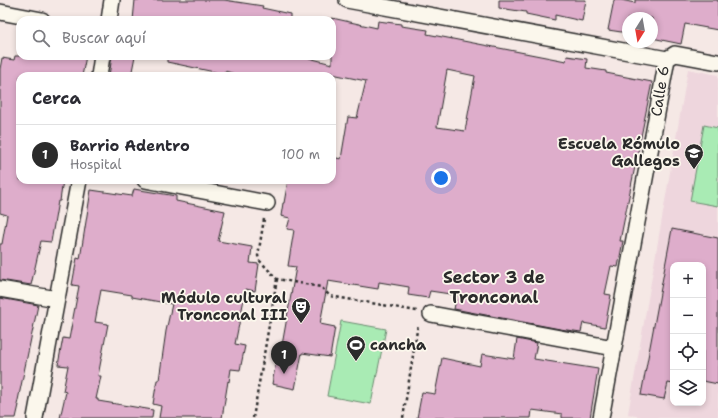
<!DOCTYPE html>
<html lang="es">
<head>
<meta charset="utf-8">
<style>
	:root { --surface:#fff; --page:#f7f7f7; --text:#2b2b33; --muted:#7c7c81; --line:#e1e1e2; --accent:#2b2b2b }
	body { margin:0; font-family:"Shantell Sans",sans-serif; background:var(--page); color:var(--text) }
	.controls { position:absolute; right:12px; bottom:12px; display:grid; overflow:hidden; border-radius:8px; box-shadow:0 2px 6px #0003 }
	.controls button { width:36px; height:36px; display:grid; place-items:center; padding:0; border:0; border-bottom:1px solid var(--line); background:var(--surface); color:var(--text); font:20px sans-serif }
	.compass { position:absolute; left:622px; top:12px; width:36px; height:36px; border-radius:50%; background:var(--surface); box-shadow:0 2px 6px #0003; rotate:191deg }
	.you { position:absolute; left:441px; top:178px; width:14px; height:14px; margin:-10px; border:3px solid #fff; border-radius:50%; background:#1a73e8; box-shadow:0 0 0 6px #1a73e833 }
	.badge { display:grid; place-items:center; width:26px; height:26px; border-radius:50%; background:var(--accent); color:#fff; font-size:13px; font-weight:700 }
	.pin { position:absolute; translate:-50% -33px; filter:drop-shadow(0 1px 2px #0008) }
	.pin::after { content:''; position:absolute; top:21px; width:14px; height:12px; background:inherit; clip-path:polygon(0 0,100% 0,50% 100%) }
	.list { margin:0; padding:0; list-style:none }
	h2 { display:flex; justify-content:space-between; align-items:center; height:52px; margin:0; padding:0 16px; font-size:17px }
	h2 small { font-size:13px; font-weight:400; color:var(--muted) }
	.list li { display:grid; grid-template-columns:26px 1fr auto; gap:12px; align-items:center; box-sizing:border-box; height:60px; padding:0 16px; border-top:1px solid var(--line) }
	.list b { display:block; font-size:15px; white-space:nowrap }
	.list p { margin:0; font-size:13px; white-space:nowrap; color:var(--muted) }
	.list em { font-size:13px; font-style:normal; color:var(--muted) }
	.icon { flex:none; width:22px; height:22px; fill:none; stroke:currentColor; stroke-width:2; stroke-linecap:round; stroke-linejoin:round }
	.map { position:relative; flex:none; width:718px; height:418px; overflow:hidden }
	.search { position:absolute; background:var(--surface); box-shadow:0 2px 6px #0003; left:16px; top:16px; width:320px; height:44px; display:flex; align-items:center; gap:10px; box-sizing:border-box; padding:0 14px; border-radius:12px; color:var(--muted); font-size:15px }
	.panel { position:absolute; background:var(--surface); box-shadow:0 2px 6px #0003; left:16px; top:72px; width:320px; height:112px; border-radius:12px }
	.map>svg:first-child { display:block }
	.built { fill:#eed6dd; fill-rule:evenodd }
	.green { fill:#a9ebb4; stroke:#6a8b70 }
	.building { fill:#deadcb; stroke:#2b2b2b; fill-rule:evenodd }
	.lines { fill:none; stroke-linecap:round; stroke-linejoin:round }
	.minor-casing { stroke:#2b2b2b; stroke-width:18 }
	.path { stroke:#2b2b2b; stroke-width:2.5; stroke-dasharray:3 3; stroke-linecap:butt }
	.minor { stroke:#fbf7ec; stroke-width:15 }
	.labels { text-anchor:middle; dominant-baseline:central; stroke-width:3.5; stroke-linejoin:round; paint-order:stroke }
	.street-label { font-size:15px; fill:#2b2b2b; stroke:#fbf7ec }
	.poi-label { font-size:15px; font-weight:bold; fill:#2b2b2b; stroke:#fbf7ec; text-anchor:end }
	.quarter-label { font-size:17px; font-weight:bold; fill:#2b2b2b; stroke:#fbf7ec }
</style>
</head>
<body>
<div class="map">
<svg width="718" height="418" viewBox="0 0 718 418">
	<rect width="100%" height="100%" fill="#f5e8e5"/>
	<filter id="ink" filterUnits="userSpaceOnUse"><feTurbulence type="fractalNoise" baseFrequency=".025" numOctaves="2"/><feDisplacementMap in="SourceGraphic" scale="8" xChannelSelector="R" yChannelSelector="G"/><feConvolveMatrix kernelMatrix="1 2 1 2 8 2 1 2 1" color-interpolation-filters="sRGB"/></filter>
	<g filter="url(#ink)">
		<path class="built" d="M 688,69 L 718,75 L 718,418 L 644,418 L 628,414 ZM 673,265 L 703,265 L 703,403 L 673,403 Z"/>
		<path class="green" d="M 704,125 L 718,128 L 718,206 L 690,201 Z
			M 341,321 L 386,329 L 371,404 L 327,396 Z"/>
		<path class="building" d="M 135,0 L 224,0 L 263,6 L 262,8 L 290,14 L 290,20 L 133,20 Z
			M 499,0 L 586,0 L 582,21 L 555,15 L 555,20 L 526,14 L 526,12 L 499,8 Z
			M 614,0 L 621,0 L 635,3 L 635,0 L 718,0 L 718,30 L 685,24 L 681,44 L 652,38 L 652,18 L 628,18 L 628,33 L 608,30 Z
			M 332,18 L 377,28 L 378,21 L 401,24 L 401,26 L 428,30 L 427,34 L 566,61 L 567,56 L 587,59 L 586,68 L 606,71 L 606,73 L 652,82 L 620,241 L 623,241 L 618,267 L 611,266 L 605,294 L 611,295 L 605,327 L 583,323 L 581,332 L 560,329 L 454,309 L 457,295 L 430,291 L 428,298 L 408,295 L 409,287 L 379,282 L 378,289 L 328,281 L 320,324 L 335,327 L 330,357 L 302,353 L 295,389 L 272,384 L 276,362 L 279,362 L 296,267 L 288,266 L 294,230 L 287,229 L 290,218 L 281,216 L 283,203 L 284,203 L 288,180 L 332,180 L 332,157 L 341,159 L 348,117 L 357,118 L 366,81 L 332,74 L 332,72 L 331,76 L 242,76 L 225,71 L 224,74 L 167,62 L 167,56 L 301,56 L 332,64 ZM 447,70 L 475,76 L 465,131 L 437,127 Z
			M 15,56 L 86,56 L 82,76 L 20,76 L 20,180 L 63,180 L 60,201 L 58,201 L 51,242 L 41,241 L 31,285 L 0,280 L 0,244 L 2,244 L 7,215 L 0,213 L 0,69 L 2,58 L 14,60 Z
			M 112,56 L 135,56 L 131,76 L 109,76 Z
			M 134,189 L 176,196 L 176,201 L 225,211 L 218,241 L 252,247 L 250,263 L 259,264 L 255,291 L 246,289 L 235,344 L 245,346 L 240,370 L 231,369 L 229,382 L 228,381 L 222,418 L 159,418 L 161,406 L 153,404 L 157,380 L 159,380 L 166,331 L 172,304 L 132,297 L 132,295 L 101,290 L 95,322 L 108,324 L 98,376 L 101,376 L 96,399 L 98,399 L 98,401 L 153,410 L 152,418 L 60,418 L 66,392 L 63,391 L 68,366 L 58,365 L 63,338 L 69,339 L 79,286 L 72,285 L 77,258 L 80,259 L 91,190 L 132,196 Z
			M 672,229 L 718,238 L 718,384 L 703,381 L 703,265 L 673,265 L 673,384 L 668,383 L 664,399 L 641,395 Z
			M 0,298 L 38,305 L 17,405 L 19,405 L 16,418 L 0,418 Z
			M 517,339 L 537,343 L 534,359 L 598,369 L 590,418 L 562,418 L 562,414 L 532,410 L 531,418 L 417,418 L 422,392 L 435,394 L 442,358 L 480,366 L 482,354 L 514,359 Z"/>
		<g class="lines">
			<defs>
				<path id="minor" d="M 347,0 L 667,59 L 601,418
					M 0,12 L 42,20
					M 109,20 L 112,0
					M 667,59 L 675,54 L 718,62
					M 99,76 L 102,56
					M 145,180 L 267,203
					M 0,289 L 57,299
					M 431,314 L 614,348
					M 35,418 L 79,180"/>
			</defs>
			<use href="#minor" class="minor-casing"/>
			<path class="path" d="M 264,219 L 258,256 L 260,261 L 277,279 L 321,287 L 330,296 L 417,311
				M 253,418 L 277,279
				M 403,418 L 418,324"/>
			<use href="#minor" class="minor"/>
		</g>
	</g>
	<defs>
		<symbol id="school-pin" viewBox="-11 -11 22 30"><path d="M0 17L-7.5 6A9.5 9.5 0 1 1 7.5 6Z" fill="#2b2b2b" stroke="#fbf7ec"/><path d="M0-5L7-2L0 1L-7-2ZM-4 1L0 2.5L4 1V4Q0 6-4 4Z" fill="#fff"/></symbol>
		<symbol id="theatre-pin" viewBox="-11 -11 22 30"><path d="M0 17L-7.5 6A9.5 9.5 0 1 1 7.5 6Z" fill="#2b2b2b" stroke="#fbf7ec"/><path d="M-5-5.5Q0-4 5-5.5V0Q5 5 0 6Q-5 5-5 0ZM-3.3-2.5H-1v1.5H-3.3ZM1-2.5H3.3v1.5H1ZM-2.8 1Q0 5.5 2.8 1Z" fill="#fff"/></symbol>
		<symbol id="stadium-pin" viewBox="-11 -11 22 30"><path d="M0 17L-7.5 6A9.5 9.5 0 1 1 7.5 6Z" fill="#2b2b2b" stroke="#fbf7ec"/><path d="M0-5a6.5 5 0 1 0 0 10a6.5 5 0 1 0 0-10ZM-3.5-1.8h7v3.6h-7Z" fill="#fff"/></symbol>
	</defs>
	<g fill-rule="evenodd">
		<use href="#school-pin" x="683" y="142" width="22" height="30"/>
		<use href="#theatre-pin" x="290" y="296" width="22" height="30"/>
		<use href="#stadium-pin" x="345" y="334" width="22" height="30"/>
	</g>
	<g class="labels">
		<g class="street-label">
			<text transform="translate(660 91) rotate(-81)">Calle 6</text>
		</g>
		<g class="poi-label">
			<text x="680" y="144">Escuela Rómulo<tspan x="680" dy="17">Gallegos</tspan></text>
			<text x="287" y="298">Módulo cultural<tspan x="287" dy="17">Tronconal III</tspan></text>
			<text x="370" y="345" text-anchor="start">cancha</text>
		</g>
		<g class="quarter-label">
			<text x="494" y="277">Sector 3 de<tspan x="494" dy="20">Tronconal</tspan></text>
		</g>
	</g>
</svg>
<div class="controls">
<button>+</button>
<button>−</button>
<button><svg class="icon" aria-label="locate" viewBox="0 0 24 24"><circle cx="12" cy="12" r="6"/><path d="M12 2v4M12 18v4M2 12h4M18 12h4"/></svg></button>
<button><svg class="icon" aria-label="layers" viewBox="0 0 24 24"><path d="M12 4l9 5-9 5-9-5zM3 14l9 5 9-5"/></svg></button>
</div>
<svg class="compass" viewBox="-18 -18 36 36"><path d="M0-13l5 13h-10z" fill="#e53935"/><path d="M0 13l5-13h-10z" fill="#7c7c81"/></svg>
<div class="you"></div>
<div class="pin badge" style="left:284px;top:374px">1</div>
<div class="search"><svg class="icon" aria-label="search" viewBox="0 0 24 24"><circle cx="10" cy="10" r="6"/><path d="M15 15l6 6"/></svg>Buscar aquí</div>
<section class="panel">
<h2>Cerca<small></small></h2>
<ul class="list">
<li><span class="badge">1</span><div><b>Barrio Adentro</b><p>Hospital</p></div><em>100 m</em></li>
</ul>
</section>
</div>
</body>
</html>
